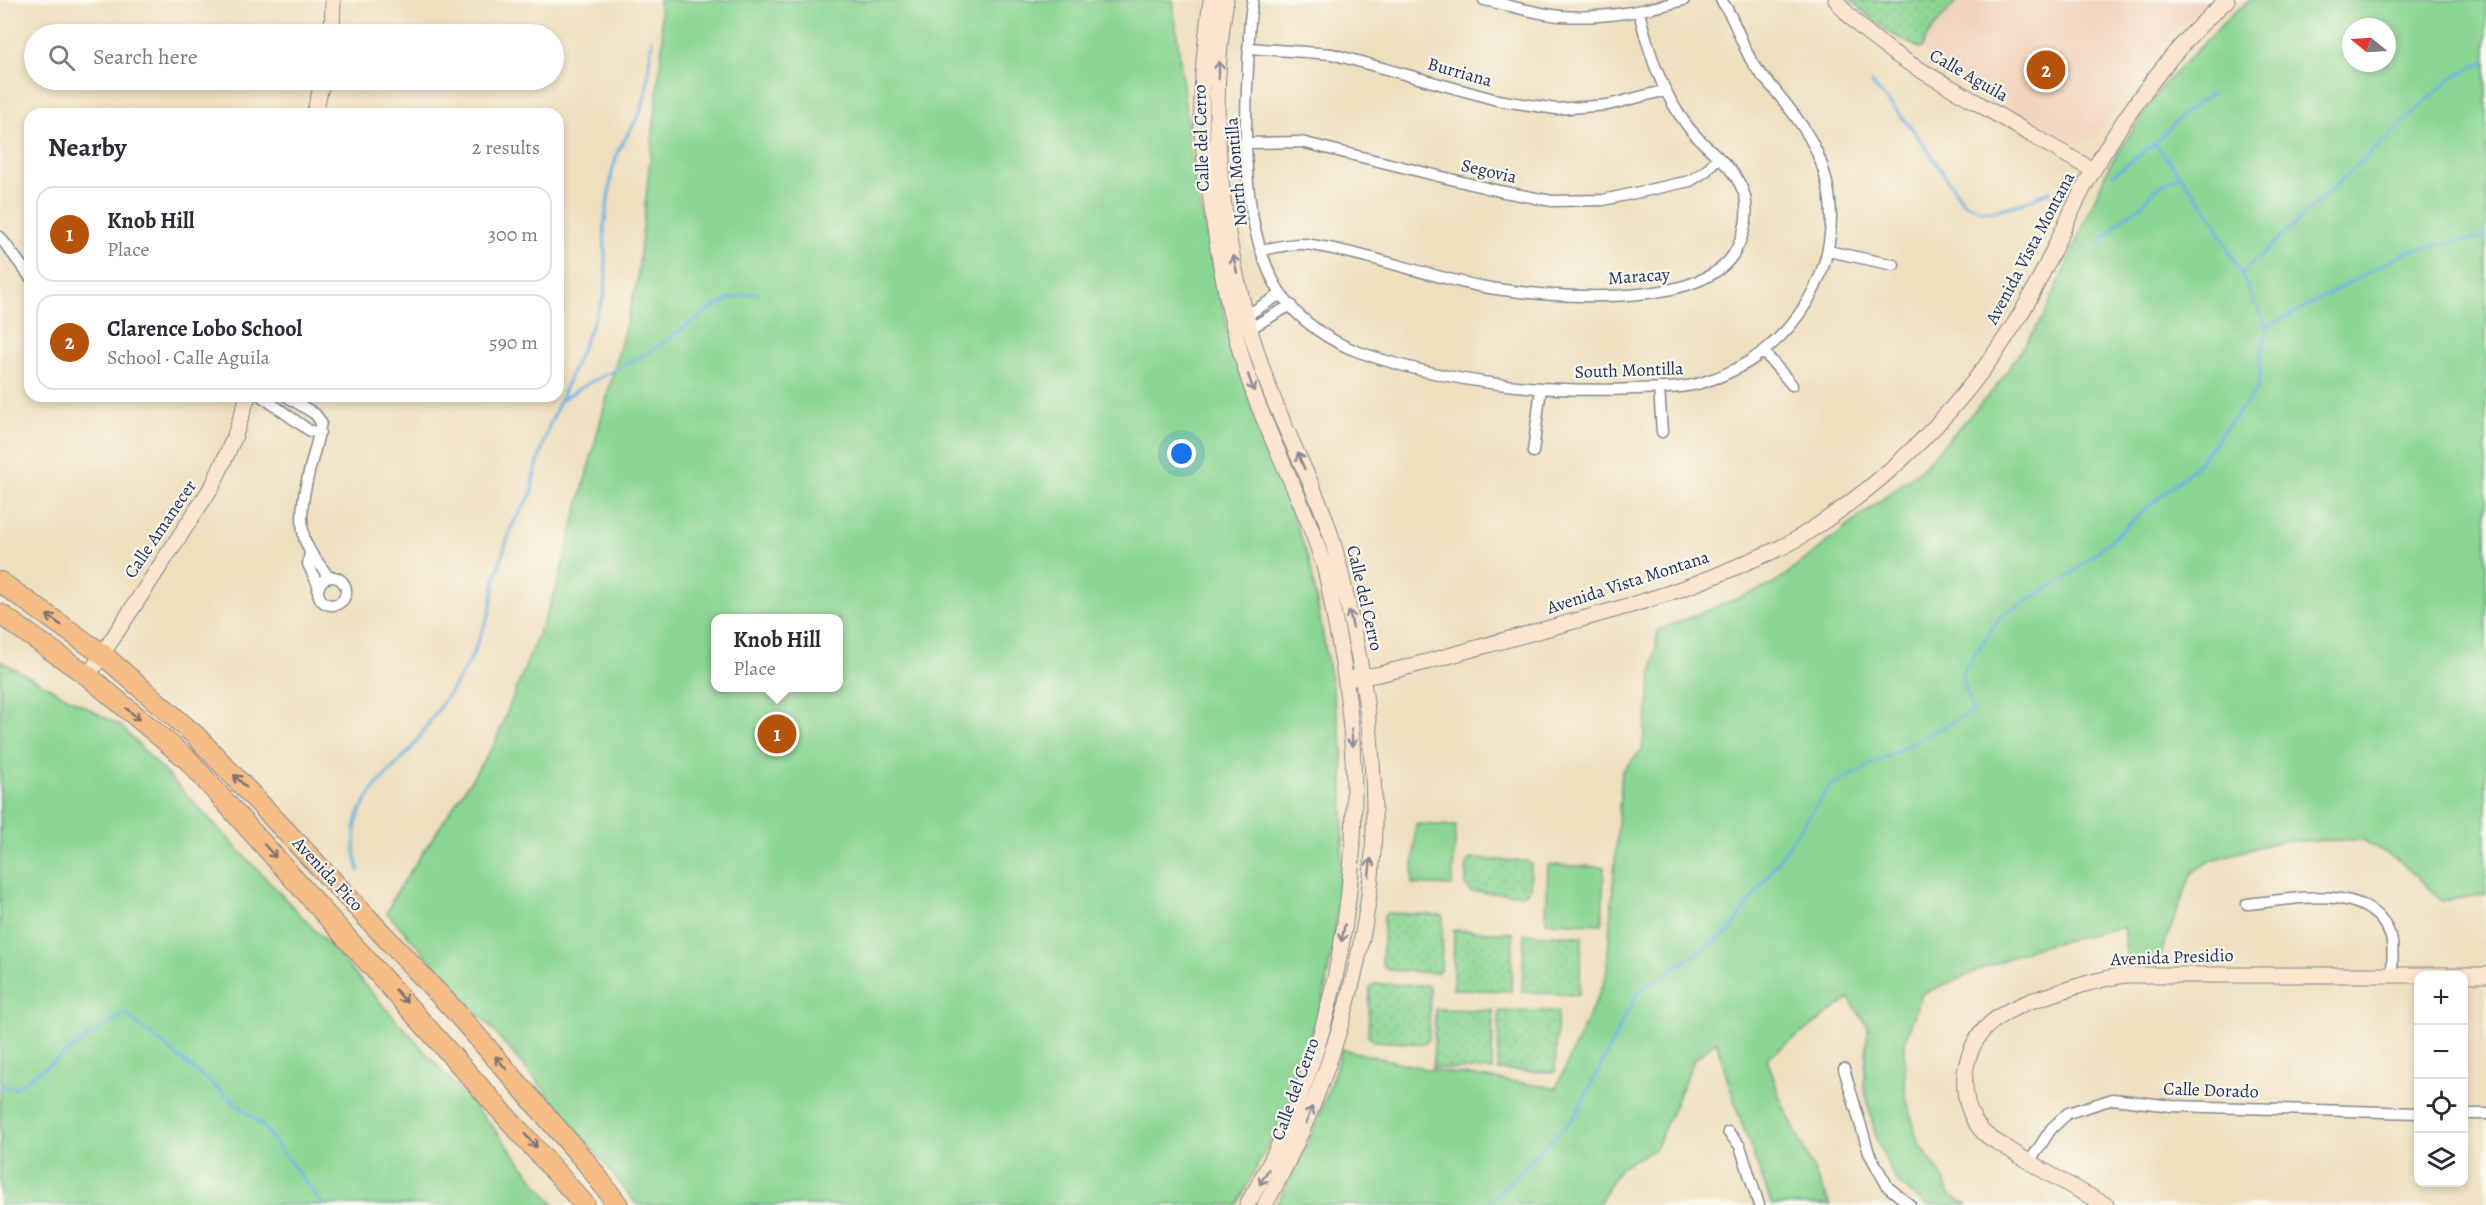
<!DOCTYPE html>
<html lang="en">
<head>
<meta charset="utf-8">
<style>
	:root { --surface:#fff; --page:#f7f7f7; --text:#2b2b33; --muted:#7c7c81; --line:#e1e1e2; --accent:#b45309 }
	body { margin:0; font-family:Alegreya,serif; background:var(--page); color:var(--text) }
	.controls { position:absolute; right:18px; bottom:18px; display:grid; overflow:hidden; border-radius:12px; box-shadow:0 3px 9px #0003 }
	.controls button { width:54px; height:54px; display:grid; place-items:center; padding:0; border:0; border-bottom:2px solid var(--line); background:var(--surface); color:var(--text); font:30px sans-serif }
	.compass { position:absolute; left:2342px; top:18px; width:54px; height:54px; border-radius:50%; background:var(--surface); box-shadow:0 3px 9px #0003; rotate:288deg }
	.you { position:absolute; left:1182px; top:454px; width:21px; height:21px; margin:-15px; border:4px solid #fff; border-radius:50%; background:#1a73e8; box-shadow:0 0 0 9px #1a73e833 }
	.badge { display:grid; place-items:center; width:39px; height:39px; border-radius:50%; background:var(--accent); color:#fff; font-size:20px; font-weight:700 }
	.pin { position:absolute; translate:-50% -50%; border:3px solid #fff; box-shadow:0 2px 6px #0006 }
	.popup { position:absolute; left:711px; top:614px; width:132px; height:78px; box-sizing:border-box; display:grid; place-content:center; border-radius:12px; background:var(--surface); filter:drop-shadow(0 2px 4px #0005); font-size:20px; white-space:nowrap; color:var(--muted) }
	.popup b { font-size:22px; color:var(--text) }
	.popup::after { content:''; position:absolute; left:50%; top:100%; margin-left:-12px; border:12px solid transparent; border-top-color:var(--surface) }
	.list { margin:0; padding:0; list-style:none }
	h2 { display:flex; justify-content:space-between; align-items:center; height:78px; margin:0; padding:0 24px; font-size:26px }
	h2 small { font-size:20px; font-weight:400; color:var(--muted) }
	.list li { display:grid; grid-template-columns:39px 1fr auto; gap:18px; align-items:center; box-sizing:border-box; height:96px; margin:0 12px 12px; padding:0 12px; border:2px solid var(--line); border-radius:18px }
	.list b { display:block; font-size:22px; white-space:nowrap }
	.list p { margin:0; font-size:20px; white-space:nowrap; color:var(--muted) }
	.list em { font-size:20px; font-style:normal; color:var(--muted) }
	.icon { flex:none; width:33px; height:33px; fill:none; stroke:currentColor; stroke-width:2; stroke-linecap:round; stroke-linejoin:round }
	.map { position:relative; flex:none; width:2486px; height:1205px; overflow:hidden }
	.search { position:absolute; background:var(--surface); box-shadow:0 3px 9px #0003; left:24px; top:24px; width:540px; height:66px; display:flex; align-items:center; gap:15px; box-sizing:border-box; padding:0 21px; border-radius:33px; color:var(--muted); font-size:22px }
	.panel { position:absolute; background:var(--surface); box-shadow:0 3px 9px #0003; left:24px; top:108px; width:540px; height:294px; border-radius:18px }
	.map>svg:first-child { display:block }
	.built { fill:#f2d4be }
	.grass { fill:#89d592; stroke:#528278; stroke-width:1.5; fill-rule:evenodd }
	.park { fill:url(#park-dots); stroke:#528278; stroke-width:1.5 }
	.lines { fill:none; stroke-linecap:round; stroke-linejoin:round }
	.stream { stroke:#6db3e4; stroke-width:3 }
	.street-casing { stroke:#84878e; stroke-width:13 }
	.secondary-casing { stroke:#84878e; stroke-width:17 }
	.highway-casing { stroke:#84878e; stroke-width:22 }
	.street { stroke:#fff; stroke-width:10 }
	.secondary { stroke:#fbe5cf; stroke-width:15 }
	.highway { stroke:#f6be87; stroke-width:20 }
	.oneway { stroke:#8b8a96 }
	.oneway2 { stroke:#7e6f70 }
	.labels { text-anchor:middle; dominant-baseline:central; stroke-width:4.5; stroke-linejoin:round; paint-order:stroke }
	.street-label { font-size:18px; fill:#1b2f5e; stroke:#fbf7ec }
</style>
</head>
<body>
<div class="map">
<svg width="2486" height="1205" viewBox="0 0 2486 1205">
	<defs>
		<pattern id="park-dots" width="8" height="8" patternUnits="userSpaceOnUse" patternTransform="scale(1.5)"><rect width="8" height="8" fill="#89d592"/><path d="M2 2h.1M6 6h.1" fill="none" stroke="#76b780" stroke-width="1.8" stroke-linecap="round"/></pattern>
	</defs>
	<rect width="100%" height="100%" fill="#fbf7ec"/>
	<filter id="ink" filterUnits="userSpaceOnUse"><feTurbulence type="fractalNoise" baseFrequency=".0167" numOctaves="2"/><feDisplacementMap in="SourceGraphic" scale="12" xChannelSelector="R" yChannelSelector="G"/><feConvolveMatrix kernelMatrix="1 2 1 2 8 2 1 2 1" color-interpolation-filters="sRGB"/></filter>
	<filter id="wash" filterUnits="userSpaceOnUse"><feTurbulence type="fractalNoise" baseFrequency=".008" numOctaves="4" result="noise"/><feDisplacementMap in="SourceGraphic" scale="24" xChannelSelector="R" yChannelSelector="G"/><feGaussianBlur stdDeviation="1.35" result="paint"/><feColorMatrix in="noise" values="0 0 0 0 0 0 0 0 0 0 0 0 0 0 0 0 0 1.4 0 .05"/><feComposite in="paint" operator="in"/></filter>
	<g filter="url(#wash)">
		<rect width="100%" height="100%" fill="#eedfbe"/>
		<path class="built" d="M 1957,0 L 2207,0 L 2165,40 L 2094,139 L 2073,144 L 1955,75 L 1921,49 L 1928,35 Z"/>
		<path class="grass" d="M 659,0 L 1173,0 L 1193,172 L 1232,349 L 1310,563 L 1343,749 L 1343,838 L 1335,933 L 1324,995 L 1288,1107 L 1237,1205 L 637,1205 C 558,1103 475,1007 387,913 L 394,896 L 494,745 L 557,587 L 637,282 L 663,39 ZM 716,618 L 838,618 L 838,688 L 716,688 Z
			M 2251,0 L 2486,0 L 2486,894 L 2442,901 L 2400,861 L 2363,840 L 2281,841 L 2211,860 L 2192,873 L 2158,961 L 2127,960 L 2123,927 L 2030,949 L 1922,994 L 1905,1041 L 1905,1092 L 1918,1142 L 1944,1179 L 1948,1194 L 1968,1205 L 1926,1205 L 1896,1181 L 1877,1142 L 1864,1086 L 1868,1027 L 1849,999 L 1767,1058 L 1780,1098 L 1830,1205 L 1772,1205 L 1737,1110 L 1716,1041 L 1694,1060 L 1655,1149 L 1620,1167 L 1598,1205 L 1276,1205 C 1303,1156 1327,1104 1341,1049 L 1431,1070 L 1556,1088 L 1606,978 L 1622,771 L 1642,750 L 1658,630 L 1774,584 L 1921,469 L 1997,386 L 2044,316 L 2109,166 L 2163,85 L 2233,13 ZM 2351,27 L 2387,27 L 2387,63 L 2351,63 Z
			M 0,661 L 121,726 L 327,943 L 491,1125 L 554,1205 L 0,1205 Z
			M 1416,824 L 1456,826 L 1452,886 L 1412,884 Z
			M 1548,865 L 1604,867 L 1602,924 L 1546,922 Z"/>
		<path class="park" d="M 1850,0 L 1957,0 L 1928,35 L 1921,49 L 1888,32 Z
			M 1471,859 L 1527,861 L 1531,864 L 1530,889 L 1525,894 L 1471,892 L 1466,886 L 1467,862 Z
			M 1387,913 L 1441,915 L 1443,918 L 1441,969 L 1437,973 L 1388,970 L 1382,964 L 1384,916 Z
			M 1454,930 L 1513,933 L 1511,991 L 1453,989 Z
			M 1524,934 L 1582,936 L 1579,995 L 1522,992 Z
			M 1375,984 L 1427,985 L 1430,989 L 1429,1039 L 1424,1044 L 1373,1041 L 1368,1037 L 1370,988 Z
			M 1435,1009 L 1493,1010 L 1492,1070 L 1433,1068 Z
			M 1499,1011 L 1558,1011 L 1555,1072 L 1498,1070 Z"/>
		<g class="lines">
			<path class="stream" d="M 1871,83 L 1913,129 L 1964,203 L 1980,210 L 1993,211 L 2020,204 L 2050,191
				M 2114,174 L 2155,143 L 2183,114 L 2212,93
				M 2099,244 L 2123,218 L 2141,206 L 2155,189 L 2181,175
				M 2242,273 L 2450,79 L 2486,61
				M 2267,327 L 2410,250 L 2486,237
				M 562,400 C 589,380 618,370 647,353 C 678,336 722,290 758,294
				M 359,871 L 355,854 L 355,828 L 359,813 L 374,788 L 412,748 L 464,671 L 472,656 L 490,612 L 496,575 L 512,525 L 532,493 L 533,479 L 548,429 L 604,296 L 606,275 L 604,228 L 612,172 L 618,151 L 640,113 L 646,93 L 652,39
				M 0,1086 L 15,1088 L 124,1013 L 261,1124 L 323,1205
				M 1486,1205 L 1576,1115 L 1637,993 L 1729,932 L 1829,787 L 1973,711 L 1961,675 L 2001,616 L 2069,576 L 2196,466 L 2259,386 L 2261,356 L 2267,327 L 2212,216 L 2155,143"/>
		</g>
	</g>
	<g filter="url(#ink)">
		<g class="lines">
			<defs>
				<path id="street" d="M 1253,0 C 1248,22 1249,45 1248,67 C 1244,138 1241,232 1281,294 C 1298,320 1331,342 1359,352 C 1447,383 1544,393 1637,389 C 1658,388 1683,389 1704,382 C 1792,356 1852,263 1824,172 C 1815,139 1795,115 1774,89 C 1766,80 1757,71 1751,60 C 1740,41 1735,18 1721,0
					M 1484,0 C 1509,5 1536,14 1561,16 C 1604,19 1643,11 1684,0
					M 1248,48 L 1332,54 L 1497,100 L 1556,109 L 1608,105 L 1663,91
					M 1245,143 L 1301,142 L 1499,191 L 1552,201 L 1603,200 L 1690,181 L 1706,171 L 1718,157
					M 0,237 L 30,277
					M 1262,250 C 1277,247 1297,242 1312,245 C 1370,254 1426,276 1484,287 C 1543,297 1704,312 1736,250 C 1745,233 1749,216 1745,197 C 1737,166 1707,151 1689,128 C 1661,92 1650,55 1639,12
					M 1828,251 L 1894,265
					M 1247,321 L 1256,325 L 1291,305
					M 1245,322 L 1252,312 L 1281,294
					M 1764,352 L 1792,385
					M 1659,388 L 1662,432
					M 261,396 L 310,431 L 320,432
					M 286,396 L 315,414 L 321,422 C 315,459 296,500 304,537 C 307,552 321,564 328,577
					M 1533,452 L 1541,388
					M 310,552 L 308,564 L 319,587
					M318 591a14 14 0 1 1 28 0a14 14 0 1 1-28 0Z
					M 2247,904 C 2293,900 2370,880 2391,937 C 2394,947 2392,963 2392,974
					M 1844,1069 L 1869,1153 L 1888,1187 L 1910,1205
					M 2464,1114 L 2486,1114
					M 1728,1132 L 1740,1146 L 1759,1205
					M 2029,1163 L 2051,1129 L 2068,1113 L 2113,1099 L 2172,1106 L 2418,1113"/>
				<path id="secondary" d="M 1211,0 C 1205,43 1200,88 1202,131 C 1203,152 1207,173 1210,193 C 1218,256 1229,322 1250,383 C 1271,444 1304,501 1323,563 C 1330,584 1332,608 1337,630 C 1376,823 1348,1034 1247,1205
					M 1226,0 C 1205,122 1223,254 1263,371 C 1279,420 1305,466 1324,515 C 1337,550 1344,587 1352,624 C 1367,691 1375,760 1374,829 C 1371,955 1326,1095 1265,1205
					M 1836,0 C 1870,45 1922,71 1971,99 C 2011,123 2052,147 2093,170
					M 332,34 L 333,0
					M 314,114 L 323,80
					M 88,676 L 213,485 L 234,438 L 248,396
					M 1355,678 C 1365,675 1375,676 1384,673 C 1437,660 1489,644 1542,630 C 1608,612 1674,595 1736,567 C 1755,558 1777,551 1795,540 C 1887,484 1964,407 2020,315 C 2048,269 2066,216 2094,169 C 2130,107 2173,47 2227,0
					M 2106,1205 C 2072,1187 2039,1169 2007,1148 C 2000,1144 1990,1139 1984,1133 C 1969,1118 1963,1095 1965,1074 C 1972,1017 2017,1005 2065,990 C 2086,984 2105,977 2127,975 L 2486,975"/>
				<path id="highway" d="M 0,582 L 102,654 L 196,736 L 454,1010 L 586,1162 L 618,1205
					M 0,614 L 88,676 L 187,759 L 585,1205"/>
			</defs>
			<use href="#street" class="street-casing"/>
			<use href="#secondary" class="secondary-casing"/>
			<use href="#highway" class="highway-casing"/>
			<use href="#street" class="street"/>
			<use href="#secondary" class="secondary"/>
			<use href="#highway" class="highway"/>
		</g>
		<defs><path id="oneway-shaft" d="M-6 0H5M1.5-3L5.5 0L1.5 3" fill="none" stroke-width="1.6" stroke-linecap="round" stroke-linejoin="round" transform="scale(1.5)"/></defs>
		<g class="oneway">
			<use href="#oneway-shaft" transform="translate(1219 70) rotate(-88)"/>
			<use href="#oneway-shaft" transform="translate(1235 264) rotate(-102)"/>
			<use href="#oneway-shaft" transform="translate(1251 383) rotate(71)"/>
			<use href="#oneway-shaft" transform="translate(1301 461) rotate(-113)"/>
			<use href="#oneway-shaft" transform="translate(1351 619) rotate(-102)"/>
			<use href="#oneway-shaft" transform="translate(1352 738) rotate(85)"/>
			<use href="#oneway-shaft" transform="translate(1370 867) rotate(-84)"/>
			<use href="#oneway-shaft" transform="translate(1343 933) rotate(101)"/>
			<use href="#oneway-shaft" transform="translate(1309 1115) rotate(-70)"/>
			<use href="#oneway-shaft" transform="translate(1264 1177) rotate(120)"/>
		</g>
		<g class="oneway2">
			<use href="#oneway-shaft" transform="translate(54 620) rotate(-145)"/>
			<use href="#oneway-shaft" transform="translate(133 714) rotate(40)"/>
			<use href="#oneway-shaft" transform="translate(240 781) rotate(-134)"/>
			<use href="#oneway-shaft" transform="translate(270 851) rotate(48)"/>
			<use href="#oneway-shaft" transform="translate(401 996) rotate(48)"/>
			<use href="#oneway-shaft" transform="translate(501 1063) rotate(-131)"/>
			<use href="#oneway-shaft" transform="translate(531 1141) rotate(48)"/>
		</g>
	</g>
	<g class="labels">
		<g class="street-label">
			<text transform="translate(1460 72) rotate(16)">Burriana</text>
			<text transform="translate(1969 75) rotate(30)">Calle Aguila</text>
			<text transform="translate(1201 138) rotate(-92)">Calle del Cerro</text>
			<text transform="translate(1489 171) rotate(13)">Segovia</text>
			<text transform="translate(1236 172) rotate(-95)">North Montilla</text>
			<text transform="translate(2030 248) rotate(-62)">Avenida Vista Montana</text>
			<text transform="translate(1639 276) rotate(-4)">Maracay</text>
			<text transform="translate(1629 370) rotate(-2)">South Montilla</text>
			<text transform="translate(160 529) rotate(-56)">Calle Amanecer</text>
			<text transform="translate(1628 582) rotate(-18)">Avenida Vista Montana</text>
			<text transform="translate(1365 598) rotate(77)">Calle del Cerro</text>
			<text transform="translate(328 874) rotate(47)">Avenida Pico</text>
			<text transform="translate(2172 957) rotate(-2)">Avenida Presidio</text>
			<text transform="translate(1295 1089) rotate(-70)">Calle del Cerro</text>
			<text transform="translate(2211 1090) rotate(2)">Calle Dorado</text>
		</g>
	</g>
</svg>
<div class="controls">
<button>+</button>
<button>−</button>
<button><svg class="icon" aria-label="locate" viewBox="0 0 24 24"><circle cx="12" cy="12" r="6"/><path d="M12 2v4M12 18v4M2 12h4M18 12h4"/></svg></button>
<button><svg class="icon" aria-label="layers" viewBox="0 0 24 24"><path d="M12 4l9 5-9 5-9-5zM3 14l9 5 9-5"/></svg></button>
</div>
<svg class="compass" viewBox="-18 -18 36 36"><path d="M0-13l5 13h-10z" fill="#e53935"/><path d="M0 13l5-13h-10z" fill="#7c7c81"/></svg>
<div class="you"></div>
<div class="pin badge" style="left:777px;top:734px">1</div>
<div class="popup"><b>Knob Hill</b>Place</div>
<div class="pin badge" style="left:2046px;top:70px">2</div>
<div class="search"><svg class="icon" aria-label="search" viewBox="0 0 24 24"><circle cx="10" cy="10" r="6"/><path d="M15 15l6 6"/></svg>Search here</div>
<section class="panel">
<h2>Nearby<small>2 results</small></h2>
<ul class="list">
<li><span class="badge">1</span><div><b>Knob Hill</b><p>Place</p></div><em>300 m</em></li>
<li><span class="badge">2</span><div><b>Clarence Lobo School</b><p>School · Calle Aguila</p></div><em>590 m</em></li>
</ul>
</section>
</div>
</body>
</html>
